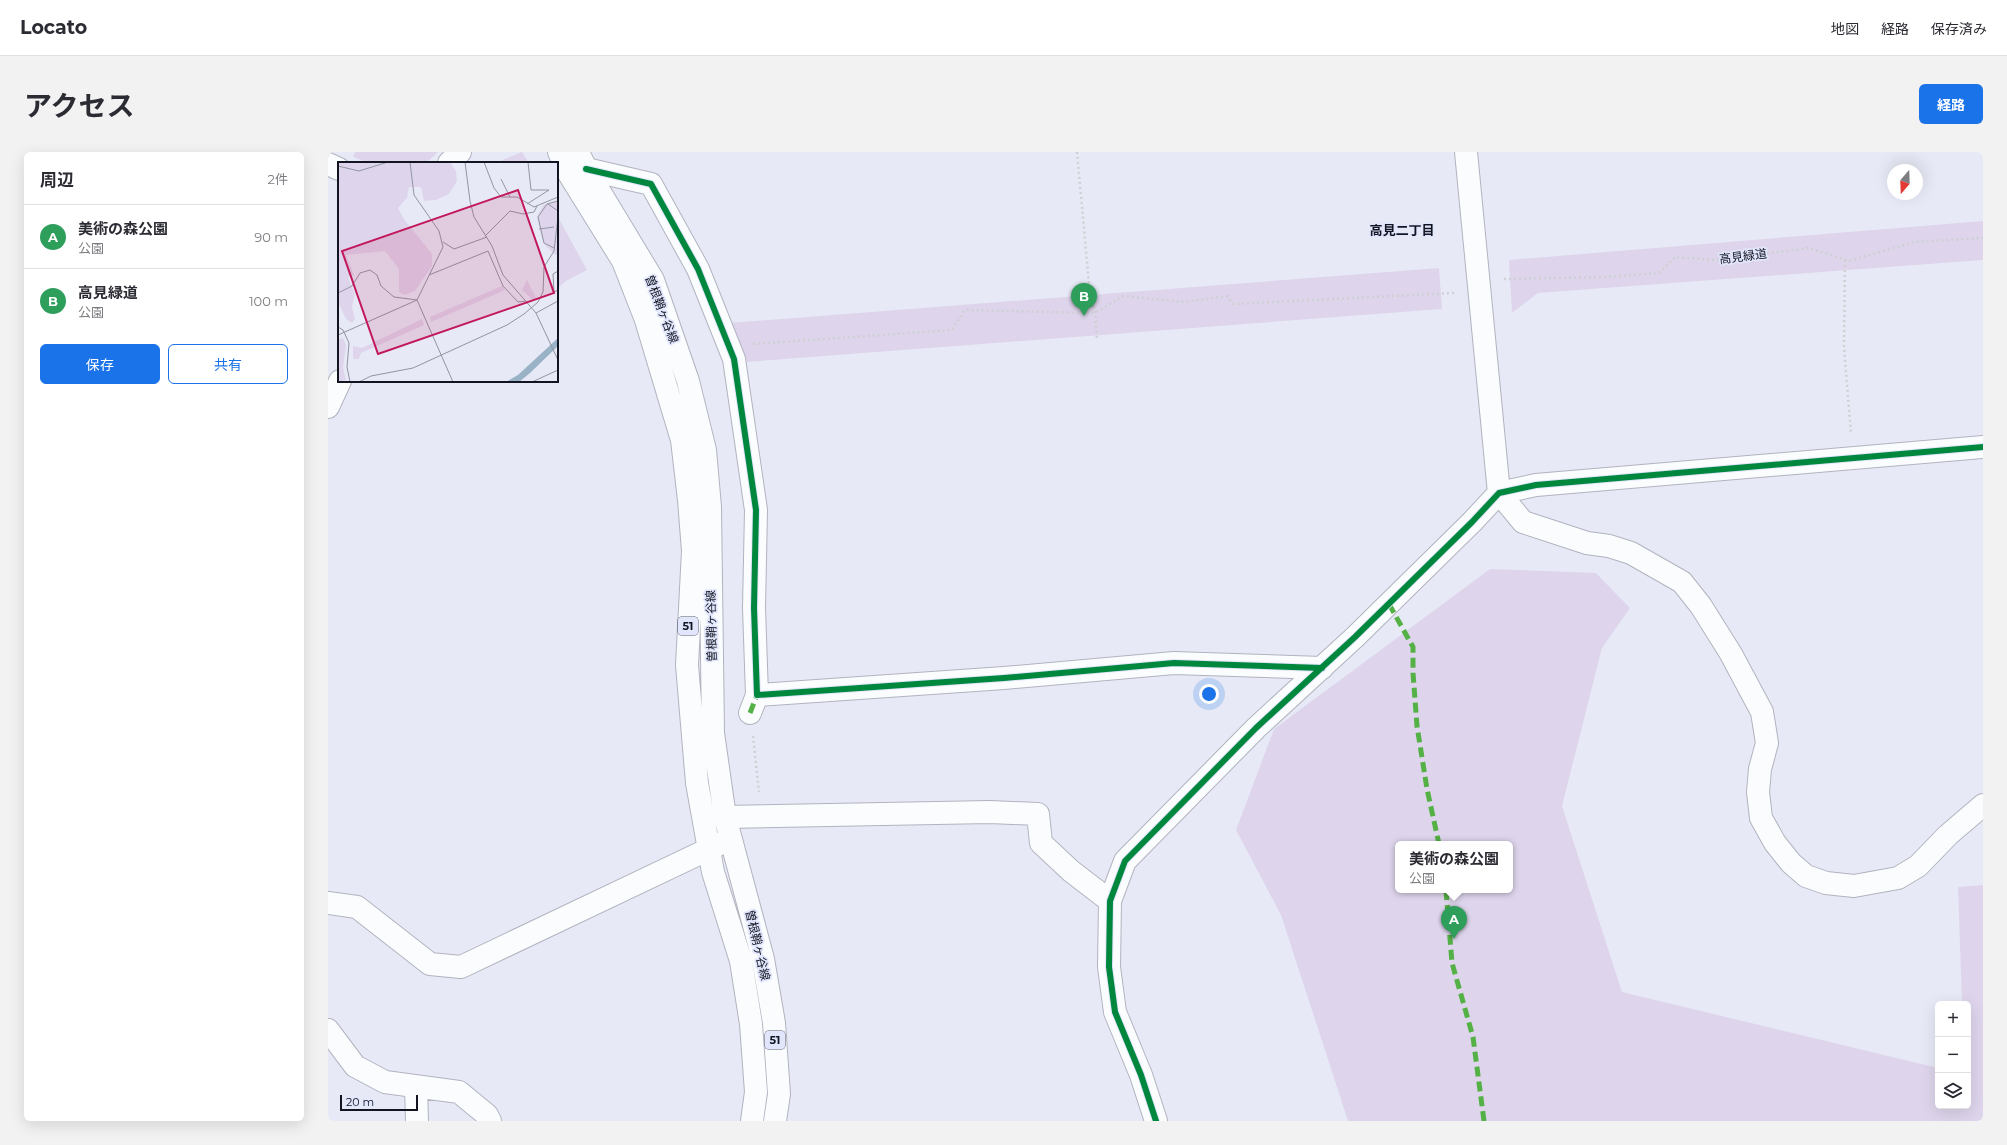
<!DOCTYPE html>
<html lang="ja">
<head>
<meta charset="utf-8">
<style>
	:root { --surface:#fff; --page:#f2f2f3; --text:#2b2b33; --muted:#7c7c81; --line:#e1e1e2; --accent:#1a73e8 }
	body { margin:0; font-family:Montserrat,"Noto Sans JP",sans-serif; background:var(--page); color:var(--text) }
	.controls { position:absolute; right:12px; bottom:12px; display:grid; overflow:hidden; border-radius:6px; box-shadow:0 4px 16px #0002 }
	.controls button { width:36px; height:36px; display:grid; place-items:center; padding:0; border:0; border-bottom:1px solid var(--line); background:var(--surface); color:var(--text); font:20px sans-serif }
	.compass { position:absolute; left:1559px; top:12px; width:36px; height:36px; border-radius:50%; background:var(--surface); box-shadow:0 4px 16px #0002; rotate:199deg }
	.scale { position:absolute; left:12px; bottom:10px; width:78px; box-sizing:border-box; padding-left:4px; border:2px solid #121521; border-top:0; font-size:11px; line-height:14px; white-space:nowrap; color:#121521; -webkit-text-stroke:3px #e1e6fc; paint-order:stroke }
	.you { position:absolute; left:881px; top:542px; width:14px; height:14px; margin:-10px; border:3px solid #fff; border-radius:50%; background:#1a73e8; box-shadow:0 0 0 6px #1a73e833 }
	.badge { display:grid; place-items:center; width:26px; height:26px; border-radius:50%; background:var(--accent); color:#fff; font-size:13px; font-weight:700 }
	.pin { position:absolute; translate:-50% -33px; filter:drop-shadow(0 1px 2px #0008) }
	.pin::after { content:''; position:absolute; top:21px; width:14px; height:12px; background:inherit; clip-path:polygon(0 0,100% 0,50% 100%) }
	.popup { position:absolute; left:1067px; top:689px; width:118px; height:52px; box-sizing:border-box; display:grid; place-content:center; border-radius:6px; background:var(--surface); filter:drop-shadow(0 1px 3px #0005); font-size:13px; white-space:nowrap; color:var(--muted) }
	.popup b { font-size:15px; color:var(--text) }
	.popup::after { content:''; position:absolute; left:50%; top:100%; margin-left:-8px; border:8px solid transparent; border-top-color:var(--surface) }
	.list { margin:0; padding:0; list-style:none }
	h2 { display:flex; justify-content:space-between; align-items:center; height:52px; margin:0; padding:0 16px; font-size:17px }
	h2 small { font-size:13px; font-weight:400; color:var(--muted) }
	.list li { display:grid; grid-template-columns:26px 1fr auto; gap:12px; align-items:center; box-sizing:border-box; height:64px; padding:0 16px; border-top:1px solid var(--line) }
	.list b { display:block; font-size:15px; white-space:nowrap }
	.list p { margin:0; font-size:13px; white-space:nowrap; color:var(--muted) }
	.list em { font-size:13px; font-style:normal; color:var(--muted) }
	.actions { display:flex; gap:8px; padding:12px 16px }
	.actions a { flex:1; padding:9px 0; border:1px solid var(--accent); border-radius:6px; text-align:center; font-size:14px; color:var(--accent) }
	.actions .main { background:var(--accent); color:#fff }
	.icon { flex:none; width:22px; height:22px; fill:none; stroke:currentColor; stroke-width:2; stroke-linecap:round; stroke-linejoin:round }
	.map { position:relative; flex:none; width:1655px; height:969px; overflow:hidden; border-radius:6px }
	header { display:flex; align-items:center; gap:24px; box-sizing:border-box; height:56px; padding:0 20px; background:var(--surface); border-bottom:1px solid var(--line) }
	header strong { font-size:19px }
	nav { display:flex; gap:22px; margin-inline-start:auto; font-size:14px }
	.intro { display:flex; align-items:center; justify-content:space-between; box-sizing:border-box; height:96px; padding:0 24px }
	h1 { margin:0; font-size:28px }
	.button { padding:10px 18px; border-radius:6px; background:var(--accent); color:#fff; font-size:14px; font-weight:700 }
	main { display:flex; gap:24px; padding:0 24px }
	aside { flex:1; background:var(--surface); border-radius:6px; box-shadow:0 4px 16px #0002 }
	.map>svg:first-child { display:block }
	.green { fill:#ded5ec; fill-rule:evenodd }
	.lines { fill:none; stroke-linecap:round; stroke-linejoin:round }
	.pedestrian-casing { stroke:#b1b4bf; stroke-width:24 }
	.minor-casing { stroke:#b1b4bf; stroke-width:24 }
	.tertiary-casing { stroke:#b1b4bf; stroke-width:24 }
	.primary-casing { stroke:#b1b4bf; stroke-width:24 }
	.path { stroke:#ced0d3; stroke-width:2.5; stroke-dasharray:2 3; stroke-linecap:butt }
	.pedestrian { stroke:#fbfcfe; stroke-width:22 }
	.minor { stroke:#fbfcfe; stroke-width:22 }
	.tertiary { stroke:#fbfcfe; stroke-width:22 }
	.primary { stroke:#fbfcfe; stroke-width:22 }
	.quiet { stroke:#54b145; stroke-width:5; stroke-dasharray:10 5; stroke-linecap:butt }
	.cycleway-casing { stroke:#e1e6fc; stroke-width:8 }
	.cycleway { stroke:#00873e; stroke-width:6 }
	.labels { text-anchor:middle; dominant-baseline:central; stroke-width:3.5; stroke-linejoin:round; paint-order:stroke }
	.shield { fill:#e1e6fc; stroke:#505463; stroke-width:1 }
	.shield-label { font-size:11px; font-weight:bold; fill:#121521 }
	.street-label { font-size:12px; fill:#121521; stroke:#e1e6fc }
	.neighbourhood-label { font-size:13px; font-weight:bold; fill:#121521; stroke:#e1e6fc }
	.inset-road { fill:none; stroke:#9295a1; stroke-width:1 }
	.view { fill:#c2185b; fill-opacity:0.15; stroke:#c2185b; stroke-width:2 }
	.inset-edge { fill:none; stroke:#121521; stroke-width:2 }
</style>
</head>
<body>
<header>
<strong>Locato</strong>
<nav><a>地図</a><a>経路</a><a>保存済み</a></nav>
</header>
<div class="intro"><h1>アクセス</h1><a class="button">経路</a></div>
<main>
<aside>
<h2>周辺<small>2件</small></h2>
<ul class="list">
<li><span class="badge" style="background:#2e9e5b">A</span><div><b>美術の森公園</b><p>公園</p></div><em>90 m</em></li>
<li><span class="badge" style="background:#2e9e5b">B</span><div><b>高見緑道</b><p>公園</p></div><em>100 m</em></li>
</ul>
<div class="actions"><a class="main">保存</a><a>共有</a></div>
</aside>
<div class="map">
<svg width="1655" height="969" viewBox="0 0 1655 969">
	<rect width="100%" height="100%" fill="#e7eaf6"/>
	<path class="green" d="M 27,0 L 110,0 L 98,11 L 40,11 L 25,5 Z
		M 194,0 L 201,11 L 167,11 Z
		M 229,63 L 259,118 L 238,129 L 229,137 Z
		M 1655,69 L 1655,108 L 1210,141 L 1184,161 L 1181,108 Z
		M 1111,116 L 1114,157 L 418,210 L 401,171 Z
		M 1162,417 L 1268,421 L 1302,456 L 1274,496 L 1234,654 L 1294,840 L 1610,916 L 1610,954 L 1640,954 L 1640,852 L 1634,852 L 1630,735 L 1655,733 L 1655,969 L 1020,969 L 953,763 L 908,678 L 946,577 ZM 1070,692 L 1182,692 L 1182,738 L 1070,738 Z"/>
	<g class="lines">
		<defs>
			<path id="pedestrian" d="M 422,561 L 429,543"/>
			<path id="minor" d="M 121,11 L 132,0
				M 0,12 L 11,17
				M 258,17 L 323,32 L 370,117 L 406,207 L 428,358 L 426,456 L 429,543 L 676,526 L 846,511 L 994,516
				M 0,255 L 12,229
				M 1171,341 L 1195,370 L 1259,391 L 1281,394 L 1303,401 L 1354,430 L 1373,454 L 1403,502 L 1434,560 L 1439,591 L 1432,617 L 1430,640 L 1433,666 L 1447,691 L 1463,711 L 1478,724 L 1498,731 L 1526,734 L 1570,726 L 1590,714 L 1620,683 L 1655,653
				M 397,665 L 662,660 L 710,662 L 713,691 L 743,719 L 782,749
				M 0,751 L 29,755 L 102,812 L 133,815 L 402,687
				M 0,878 L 27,914 L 57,930 L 131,940 L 159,963 L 162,969
				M 88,935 L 89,969"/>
			<path id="tertiary" d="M 1138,0 L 1171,341
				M 828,969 L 813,923 L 787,860 L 781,815 L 782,749 L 797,709 L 928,576 L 1027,485 L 1144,370 L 1171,341 L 1208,333 L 1655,295"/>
			<path id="primary" d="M 231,0 L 241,22 L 295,109 L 318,168 L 354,288 L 361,348 L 365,399 L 359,513 L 369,631 L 385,720 L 413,809 L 423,872 L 428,940 L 424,969
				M 250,0 L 258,17 L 325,128 L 360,229 L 377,298 L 382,355 L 385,581 L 397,665 L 435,807 L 446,871 L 451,942 L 447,969"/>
		</defs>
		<use href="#pedestrian" class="pedestrian-casing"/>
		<use href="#minor" class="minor-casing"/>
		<use href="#tertiary" class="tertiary-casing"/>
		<use href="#primary" class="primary-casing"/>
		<path class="path" d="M 749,0 L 761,132 L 767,161 L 769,188
			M 1517,108 L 1516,196 L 1523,281
			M 1176,127 L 1277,125 L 1331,121 L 1347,105 L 1388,108 L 1481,96 L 1521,109 L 1586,90 L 1655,86
			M 425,192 L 624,178 L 637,158 L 767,161 L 795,144 L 857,150 L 899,144 L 905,152 L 1126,141
			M 425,584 L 431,640"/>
		<use href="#pedestrian" class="pedestrian"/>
		<use href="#minor" class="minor"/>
		<use href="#tertiary" class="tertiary"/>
		<use href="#primary" class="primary"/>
		<path class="quiet" d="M 1061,452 L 1085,495 L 1085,521 L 1089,574 L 1099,637 L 1111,692
			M 422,561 L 429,543
			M 1118,738 L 1124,811 L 1145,885 L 1156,969"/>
		<defs>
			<path id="cycleway" d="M 258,17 L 323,32 L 370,117 L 406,207 L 428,358 L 426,456 L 429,543 L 676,526 L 846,511 L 994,516
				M 828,969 L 813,923 L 787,860 L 781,815 L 782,749 L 797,709 L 928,576 L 1027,485 L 1144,370 L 1171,341 L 1208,333 L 1655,295"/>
		</defs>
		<use href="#cycleway" class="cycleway-casing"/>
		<use href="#cycleway" class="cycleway"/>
	</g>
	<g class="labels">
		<g class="shield">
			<rect x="350" y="465" width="20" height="18" rx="3"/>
			<rect x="437" y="879" width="20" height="18" rx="3"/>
		</g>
		<g class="shield-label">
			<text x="360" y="474">51</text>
			<text x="447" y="888">51</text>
		</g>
		<g class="street-label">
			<text transform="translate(1415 104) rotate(-7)">高見緑道</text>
			<text transform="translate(334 157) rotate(69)">曽根鞘ヶ谷線</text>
			<text transform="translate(383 474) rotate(-91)">曽根鞘ヶ谷線</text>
			<text transform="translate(430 793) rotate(77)">曽根鞘ヶ谷線</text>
		</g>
		<g class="neighbourhood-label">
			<text x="1074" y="78">高見二丁目</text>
		</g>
	</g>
	<g transform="translate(10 10)">
		<rect width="220" height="220" fill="#e7eaf6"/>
		<path d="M 0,0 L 112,0 L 118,9 L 119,19 L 111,32 L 98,38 L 86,39 L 83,25 L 71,25 L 69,36 L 60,46 L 66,57 L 94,92 L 94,104 L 77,129 L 66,133 L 61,130 L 61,107 L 47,89 L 8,93 L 16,113 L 10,115 L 17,132 L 14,145 L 17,157 L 14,161 L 8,157 L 0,140 ZM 220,38 L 220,92 L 217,93 L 205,81 L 199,55 L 205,43 ZM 189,118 L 198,136 L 195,138 L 184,128 ZM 164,124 L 167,128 L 93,160 L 92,155 ZM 84,157 L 86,163 L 23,191 L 21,197 L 15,197 L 15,184 L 24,186 ZM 5,176 L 8,183 L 5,206 L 8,218 L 0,220 L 0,177 Z" fill="#ded5ec"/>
		<path d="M 220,176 L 220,184 L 192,211 L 181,220 L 168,220 L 180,213 Z" fill="#99b2c6"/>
		<path class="inset-road" d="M 127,0 L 132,39 L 136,55 L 154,84 L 165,113 L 198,151 L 220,198M 146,0 L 156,26 L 163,35 L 179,35 L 196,45 L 220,35M 0,4 L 21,9 L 50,0M 163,17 L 172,35M 189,42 L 211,28 L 193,28 L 190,0M 210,42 L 220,49M 201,67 L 216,65M 148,73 L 172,49 L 185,52 L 196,50 L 199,44M 105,80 L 116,87 L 149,75M 216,86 L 206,81 L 200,55 L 209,42 L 220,39M 220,109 L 215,112 L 216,130 L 220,128M 91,113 L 150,89 L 165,124 L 180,140 L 188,139M 0,131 L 14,124 L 22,111 L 32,108 L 39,113 L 43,124 L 56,135 L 79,138 L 115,220M 198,151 L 220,139M 0,165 L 5,168 L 11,181 L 9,205 L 12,220M 0,173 L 79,138 L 105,85 L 101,69 L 76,33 L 72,0M 21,220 L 33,214 L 75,206 L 169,163 L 186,152 L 200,140 L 205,130 L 206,105 L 216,89 L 220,55M 194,220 L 220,208"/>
		<path class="view" d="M 180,28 L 216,131 L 40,192 L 4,89 Z"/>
		<rect width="220" height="220" class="inset-edge"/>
	</g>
</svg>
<div class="controls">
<button>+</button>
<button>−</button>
<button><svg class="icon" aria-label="layers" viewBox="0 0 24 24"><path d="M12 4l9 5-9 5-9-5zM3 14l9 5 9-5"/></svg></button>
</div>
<svg class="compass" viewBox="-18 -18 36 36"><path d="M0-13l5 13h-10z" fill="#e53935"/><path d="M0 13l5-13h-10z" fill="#7c7c81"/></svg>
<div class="scale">20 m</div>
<div class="you"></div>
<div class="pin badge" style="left:1126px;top:787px;background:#2e9e5b">A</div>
<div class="popup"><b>美術の森公園</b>公園</div>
<div class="pin badge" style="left:756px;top:164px;background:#2e9e5b">B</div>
</div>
</main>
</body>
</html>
